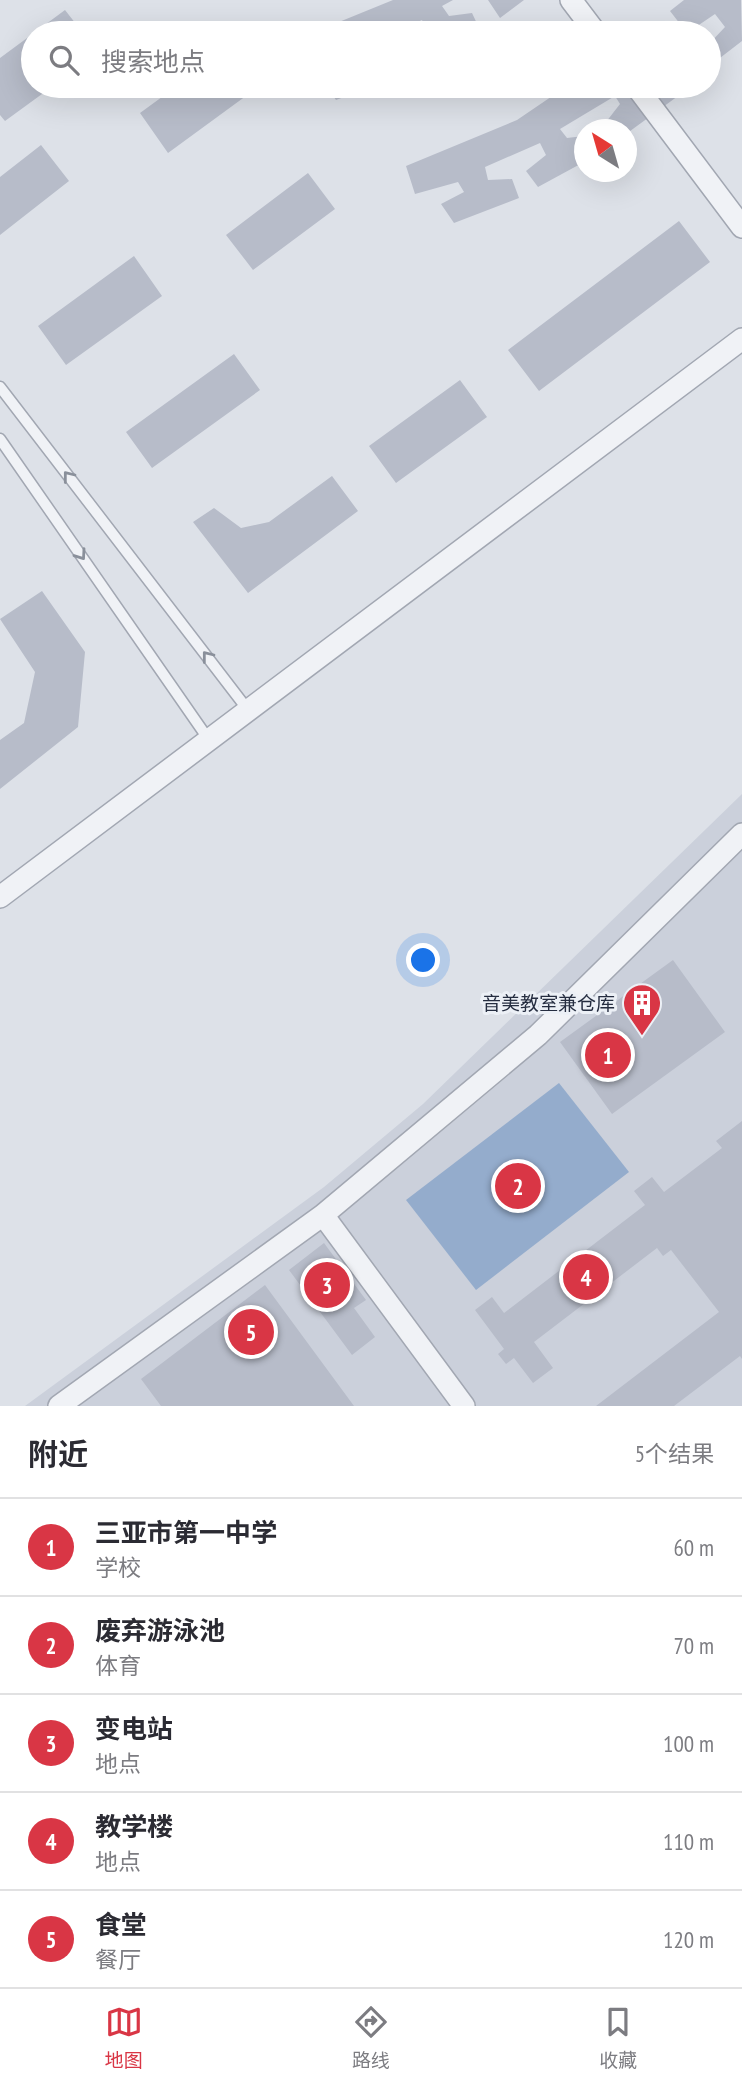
<!DOCTYPE html>
<html lang="zh">
<head>
<meta charset="utf-8">
<style>
	:root { --surface:#fff; --page:#f7f7f7; --text:#2b2b33; --muted:#7c7c81; --line:#e1e1e2; --accent:#d93645 }
	body { margin:0; font-family:"PT Sans Narrow","Noto Sans SC",sans-serif; background:var(--page); color:var(--text) }
	.compass { position:absolute; left:574px; top:119px; width:63px; height:63px; border-radius:50%; background:var(--surface); box-shadow:0 7px 28px #0002; rotate:323deg }
	.you { position:absolute; left:424px; top:961px; width:24px; height:24px; margin:-18px; border:5px solid #fff; border-radius:50%; background:#1a73e8; box-shadow:0 0 0 10px #1a73e833 }
	.badge { display:grid; place-items:center; width:46px; height:46px; border-radius:50%; background:var(--accent); color:#fff; font-size:23px; font-weight:700 }
	.pin { position:absolute; translate:-50% -50%; border:4px solid #fff; box-shadow:0 2px 7px #0006 }
	.list { margin:0; padding:0; list-style:none }
	h2 { display:flex; justify-content:space-between; align-items:center; height:91px; margin:0; padding:0 28px; font-size:30px }
	h2 small { font-size:23px; font-weight:400; color:var(--muted) }
	.list li { display:grid; grid-template-columns:46px 1fr auto; gap:21px; align-items:center; box-sizing:border-box; height:98px; padding:0 28px; border-top:2px solid var(--line) }
	.list b { display:block; font-size:26px; white-space:nowrap }
	.list p { margin:0; font-size:23px; white-space:nowrap; color:var(--muted) }
	.list em { font-size:23px; font-style:normal; color:var(--muted) }
	.icon { flex:none; width:38px; height:38px; fill:none; stroke:currentColor; stroke-width:2; stroke-linecap:round; stroke-linejoin:round }
	.map { position:relative; flex:none; width:742px; height:1406px; overflow:hidden }
	.search { position:absolute; background:var(--surface); box-shadow:0 7px 28px #0002; left:21px; right:21px; top:21px; height:77px; display:flex; align-items:center; gap:18px; box-sizing:border-box; padding:0 24px; border-radius:38px; color:var(--muted); font-size:26px }
	.sheet { height:581px; background:var(--surface) }
	nav { display:flex; justify-content:space-around; align-items:center; box-sizing:border-box; height:98px; border-top:2px solid var(--line); background:var(--surface); font-size:19px; color:var(--muted) }
	nav a { display:grid; justify-items:center; gap:4px }
	nav .on { color:var(--accent) }
	.map>svg:first-child { display:block }
	.built { fill:#cbd0db }
	.water { fill:#94accc }
	.building { fill:#b7bcc9 }
	.lines { fill:none; stroke-linecap:round; stroke-linejoin:round }
	.service-casing { stroke:#a2a7b2; stroke-width:13 }
	.minor-casing { stroke:#a2a7b2; stroke-width:24 }
	.service { stroke:#f0f2f6; stroke-width:10 }
	.minor { stroke:#f0f2f6; stroke-width:21 }
	.oneway { stroke:#8a909b }
	.labels { text-anchor:middle; dominant-baseline:central; stroke-width:6; stroke-linejoin:round; paint-order:stroke }
	.poi-label { font-size:19px; fill:#252d40; stroke:#ecf0f6; text-anchor:end }
</style>
</head>
<body>
<div class="map">
<svg width="742" height="1406" viewBox="0 0 742 1406">
	<rect width="100%" height="100%" fill="#dde1e8"/>
	<path class="built" d="M 742,794 L 742,1406 L 25,1406 L 324,1187 L 423,1104 Z"/>
	<path class="water" d="M 559,1083 L 629,1172 L 476,1290 L 406,1200 Z"/>
	<path class="building" d="M 393,0 L 453,0 L 442,6 L 449,16 L 472,13 L 481,32 L 428,33 L 422,20 L 393,33 L 312,33 Z
		M 488,0 L 524,0 L 500,18 Z
		M 684,0 L 741,0 L 742,41 L 716,61 L 709,52 L 709,44 L 725,27 L 715,14 L 687,33 L 670,11 Z
		M 65,10 L 83,33 L 33,33 L 33,86 L 53,86 L 5,121 L 0,115 L 0,58 Z
		M 177,86 L 245,86 L 250,93 L 168,153 L 140,113 Z
		M 326,86 L 373,86 L 336,100 Z
		M 567,86 L 670,86 L 678,96 L 626,134 L 626,130 L 611,130 L 606,122 L 620,104 L 615,96 L 560,129 L 567,138 L 584,136 L 584,162 L 538,187 L 526,171 L 546,155 L 540,143 L 485,167 L 488,180 L 512,179 L 519,198 L 454,223 L 441,204 L 464,192 L 458,182 L 415,194 L 406,166 L 517,120 Z
		M 41,145 L 69,181 L 0,235 L 0,177 Z
		M 308,173 L 335,209 L 253,270 L 226,235 Z
		M 679,221 L 710,262 L 539,391 L 508,350 Z
		M 134,256 L 162,296 L 66,365 L 38,326 Z
		M 234,354 L 260,390 L 152,468 L 126,432 Z
		M 460,380 L 487,417 L 396,483 L 369,446 Z
		M 332,476 L 358,511 L 248,593 L 193,522 L 214,508 L 241,528 L 269,522 Z
		M 42,591 L 85,652 L 78,727 L 0,789 L 0,740 L 24,723 L 35,672 L 0,619 Z
		M 673,960 L 725,1032 L 612,1114 L 560,1042 Z
		M 742,1121 L 742,1359 L 740,1356 L 674,1406 L 596,1406 L 719,1312 L 671,1250 L 663,1256 L 657,1248 L 534,1342 L 553,1368 L 533,1383 L 514,1358 L 506,1364 L 498,1354 L 504,1349 L 475,1310 L 492,1297 L 504,1313 L 645,1205 L 634,1191 L 652,1177 L 664,1192 L 722,1148 L 716,1141 Z
		M 324,1243 L 366,1300 L 354,1308 L 375,1337 L 352,1355 L 289,1270 Z
		M 265,1285 L 354,1406 L 161,1406 L 141,1379 Z"/>
	<g class="lines">
		<defs>
			<path id="service" d="M 0,387 L 248,710
				M 0,439 L 209,740"/>
			<path id="minor" d="M 571,0 L 596,33
				M 636,86 L 742,227
				M 0,897 L 742,339
				M 323,1215 L 464,1406
				M 59,1406 L 323,1215 L 538,1035 L 742,834"/>
		</defs>
		<use href="#service" class="service-casing"/>
		<use href="#minor" class="minor-casing"/>
		<use href="#service" class="service"/>
		<use href="#minor" class="minor"/>
	</g>
	<defs><path id="oneway-chevron" d="M-2-3.5L2.5 0L-2 3.5" fill="none" stroke-width="1.6" stroke-linecap="round" stroke-linejoin="round" transform="scale(1.75)"/></defs>
	<g class="oneway">
		<use href="#oneway-chevron" transform="translate(68 476) rotate(-128)"/>
		<use href="#oneway-chevron" transform="translate(81 555) rotate(55)"/>
		<use href="#oneway-chevron" transform="translate(207 656) rotate(-128)"/>
	</g>
	<defs>
		<symbol id="building-pin" viewBox="-11 -11 22 30"><path d="M0 17L-7.5 6A9.5 9.5 0 1 1 7.5 6Z" fill="#d93645" stroke="#ecf0f6"/><path d="M-4-6H4V6H1V3H-1V6H-4ZM-2.5-4.3h1.7v1.8h-1.7ZM.8-4.3h1.7v1.8H.8ZM-2.5-1h1.7V.8h-1.7ZM.8-1h1.7V.8H.8Z" fill="#fff"/></symbol>
	</defs>
	<g fill-rule="evenodd">
		<use href="#building-pin" x="620" y="981" width="44" height="60"/>
	</g>
	<g class="labels">
		<g class="poi-label">
			<text x="615" y="1003">音美教室兼仓库</text>
		</g>
	</g>
</svg>
<svg class="compass" viewBox="-18 -18 36 36"><path d="M0-13l5 13h-10z" fill="#e53935"/><path d="M0 13l5-13h-10z" fill="#7c7c81"/></svg>
<div class="you"></div>
<div class="pin badge" style="left:608px;top:1055px">1</div>
<div class="pin badge" style="left:518px;top:1186px">2</div>
<div class="pin badge" style="left:327px;top:1285px">3</div>
<div class="pin badge" style="left:586px;top:1277px">4</div>
<div class="pin badge" style="left:251px;top:1332px">5</div>
<div class="search"><svg class="icon" aria-label="search" viewBox="0 0 24 24"><circle cx="10" cy="10" r="6"/><path d="M15 15l6 6"/></svg>搜索地点</div>
</div>
<section class="sheet">
<h2>附近<small>5个结果</small></h2>
<ul class="list">
<li><span class="badge">1</span><div><b>三亚市第一中学</b><p>学校</p></div><em>60 m</em></li>
<li><span class="badge">2</span><div><b>废弃游泳池</b><p>体育</p></div><em>70 m</em></li>
<li><span class="badge">3</span><div><b>变电站</b><p>地点</p></div><em>100 m</em></li>
<li><span class="badge">4</span><div><b>教学楼</b><p>地点</p></div><em>110 m</em></li>
<li><span class="badge">5</span><div><b>食堂</b><p>餐厅</p></div><em>120 m</em></li>
</ul>
</section>
<nav>
<a class="on"><svg class="icon" aria-label="map" viewBox="0 0 24 24"><path d="M3 6l6-2 6 2 6-2v14l-6 2-6-2-6 2zM9 4v14M15 6v14"/></svg>地图</a>
<a><svg class="icon" aria-label="directions" viewBox="0 0 24 24"><path d="M12 3l9 9-9 9-9-9zM9 14v-3h6M13 9l2 2-2 2"/></svg>路线</a>
<a><svg class="icon" aria-label="saved" viewBox="0 0 24 24"><path d="M7 4h10v16l-5-4-5 4z"/></svg>收藏</a>
</nav>
</body>
</html>
